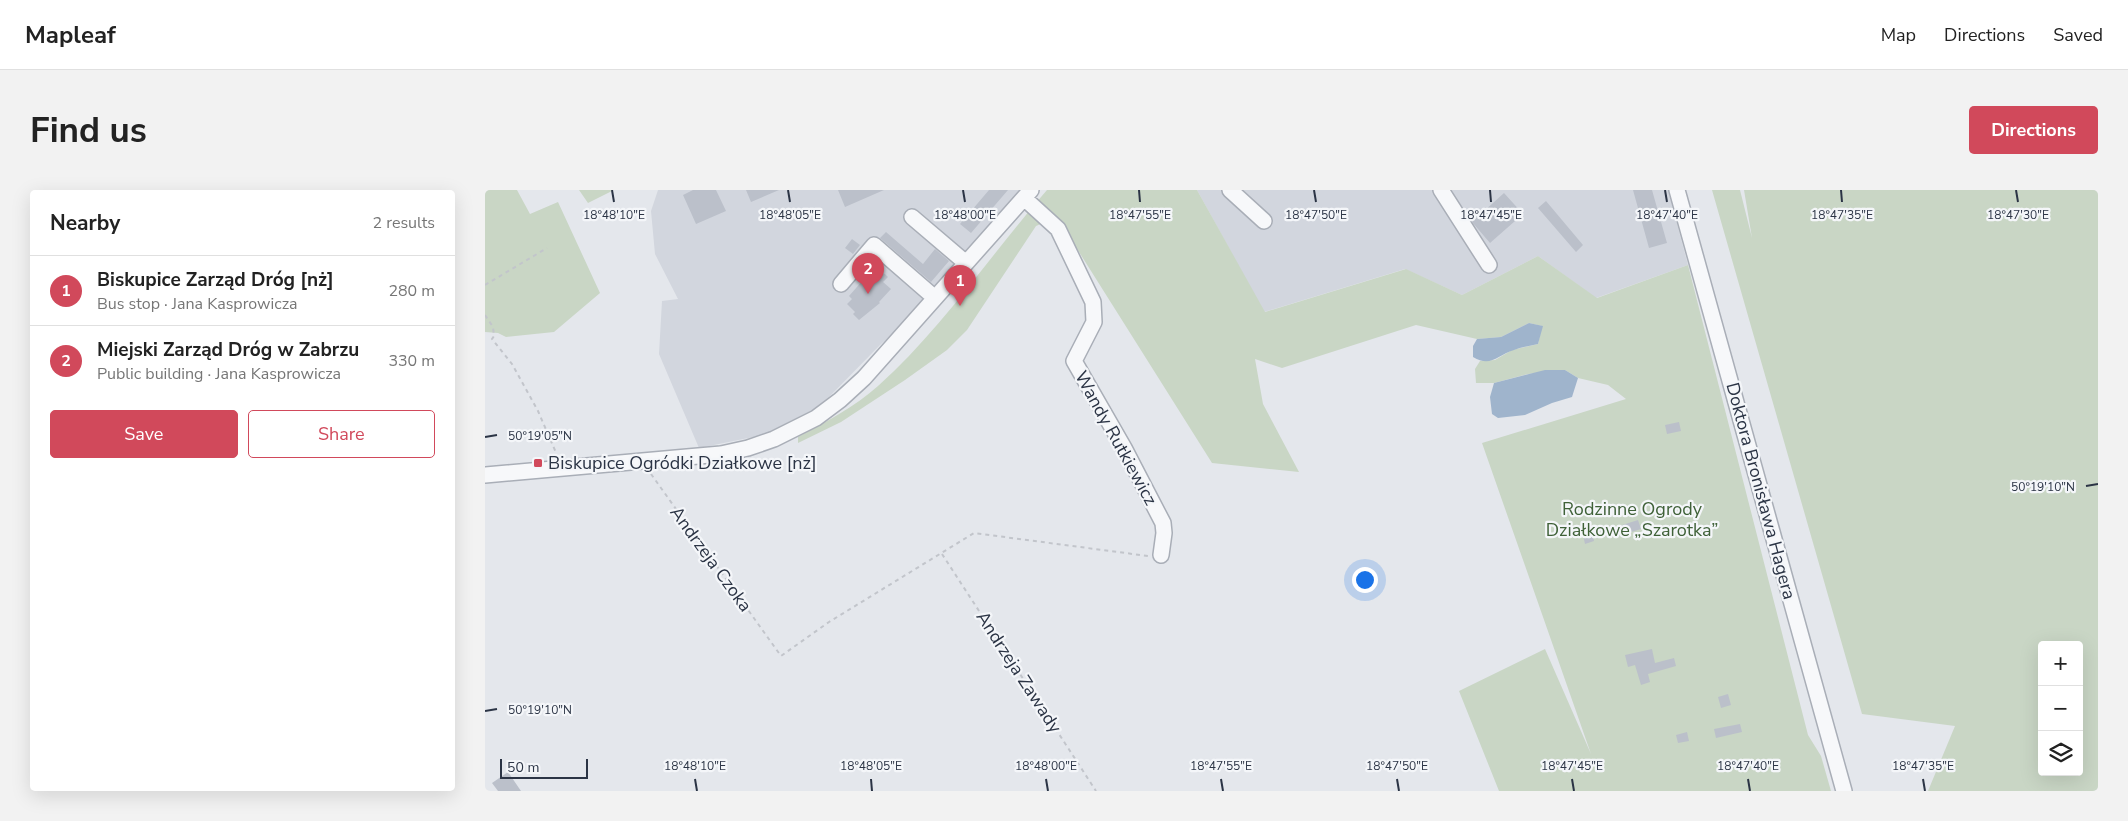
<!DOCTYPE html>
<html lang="en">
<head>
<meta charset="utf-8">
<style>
	:root { --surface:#fff; --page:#f2f2f2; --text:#222; --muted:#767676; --line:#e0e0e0; --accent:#d1495b }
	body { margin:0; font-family:"Nunito Sans",sans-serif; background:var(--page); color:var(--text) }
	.controls { position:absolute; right:15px; bottom:15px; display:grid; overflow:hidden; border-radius:5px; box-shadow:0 5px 20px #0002 }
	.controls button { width:45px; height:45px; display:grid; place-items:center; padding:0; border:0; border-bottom:1px solid var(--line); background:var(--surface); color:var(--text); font:25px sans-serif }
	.scale { position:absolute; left:15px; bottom:12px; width:88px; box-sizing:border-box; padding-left:5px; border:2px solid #2b3445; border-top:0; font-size:14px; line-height:18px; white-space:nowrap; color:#2b3445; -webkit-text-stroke:4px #f4f6f9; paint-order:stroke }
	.you { position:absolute; left:879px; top:389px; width:18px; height:18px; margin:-12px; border:4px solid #fff; border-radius:50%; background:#1a73e8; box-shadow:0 0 0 8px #1a73e833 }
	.badge { display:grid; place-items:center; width:32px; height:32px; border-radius:50%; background:var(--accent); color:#fff; font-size:16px; font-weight:700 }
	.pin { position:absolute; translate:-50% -41px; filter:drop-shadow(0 1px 2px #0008) }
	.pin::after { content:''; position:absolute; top:26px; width:18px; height:15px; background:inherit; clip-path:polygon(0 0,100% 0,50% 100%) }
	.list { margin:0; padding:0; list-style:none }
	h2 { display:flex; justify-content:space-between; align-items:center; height:65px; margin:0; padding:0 20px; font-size:21px }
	h2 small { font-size:16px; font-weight:400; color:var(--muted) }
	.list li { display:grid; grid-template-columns:32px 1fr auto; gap:15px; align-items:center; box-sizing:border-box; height:70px; padding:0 20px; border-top:1px solid var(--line) }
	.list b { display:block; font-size:19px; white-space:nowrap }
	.list p { margin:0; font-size:16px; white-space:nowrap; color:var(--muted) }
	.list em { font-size:16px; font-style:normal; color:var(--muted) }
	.actions { display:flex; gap:10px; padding:15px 20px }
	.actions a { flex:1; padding:11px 0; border:1px solid var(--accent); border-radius:5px; text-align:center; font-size:18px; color:var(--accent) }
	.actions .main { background:var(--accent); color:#fff }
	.icon { flex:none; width:28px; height:28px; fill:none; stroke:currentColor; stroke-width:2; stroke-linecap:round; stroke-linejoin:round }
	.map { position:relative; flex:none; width:1613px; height:601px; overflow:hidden; border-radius:5px }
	header { display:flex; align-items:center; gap:30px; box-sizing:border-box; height:70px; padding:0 25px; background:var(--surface); border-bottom:1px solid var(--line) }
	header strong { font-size:24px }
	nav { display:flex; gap:28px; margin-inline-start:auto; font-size:18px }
	.intro { display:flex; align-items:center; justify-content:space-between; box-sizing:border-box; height:120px; padding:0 30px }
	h1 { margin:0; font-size:35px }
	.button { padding:12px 22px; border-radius:5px; background:var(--accent); color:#fff; font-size:18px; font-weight:700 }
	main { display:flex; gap:30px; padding:0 30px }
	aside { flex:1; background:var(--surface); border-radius:5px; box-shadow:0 5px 20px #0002 }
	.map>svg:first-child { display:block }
	.built { fill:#d2d6de }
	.green { fill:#c9d6c5; fill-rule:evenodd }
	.water { fill:#9fb4cc }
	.building { fill:#bbc0ca }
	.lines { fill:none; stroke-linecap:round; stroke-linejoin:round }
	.minor-casing { stroke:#a9aeb7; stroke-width:18 }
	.path { stroke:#c2c5cb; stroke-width:2; stroke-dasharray:4 4; stroke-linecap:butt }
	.minor { stroke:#f7f8fa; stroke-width:15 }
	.ticks { fill:none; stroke:#2b3445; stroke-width:2 }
	.poi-dot { fill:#d1495b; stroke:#f4f6f9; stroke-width:2 }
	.labels { text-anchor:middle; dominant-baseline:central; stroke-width:4.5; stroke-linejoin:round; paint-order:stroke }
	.street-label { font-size:18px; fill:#2b3445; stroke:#f4f6f9 }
	.poi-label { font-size:18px; fill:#2b3445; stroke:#f4f6f9; text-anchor:start }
	.park-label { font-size:18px; fill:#3f6138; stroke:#f4f6f9 }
	.ticks-label { font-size:12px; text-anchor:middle; fill:#2b3445; stroke:#f4f6f9; stroke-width:4.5; stroke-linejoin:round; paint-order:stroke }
</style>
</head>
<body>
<header>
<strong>Mapleaf</strong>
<nav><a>Map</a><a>Directions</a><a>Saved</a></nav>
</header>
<div class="intro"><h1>Find us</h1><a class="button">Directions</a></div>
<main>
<aside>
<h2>Nearby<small>2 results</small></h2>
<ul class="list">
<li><span class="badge">1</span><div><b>Biskupice Zarząd Dróg [nż]</b><p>Bus stop · Jana Kasprowicza</p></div><em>280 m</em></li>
<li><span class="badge">2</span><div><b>Miejski Zarząd Dróg w Zabrzu</b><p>Public building · Jana Kasprowicza</p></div><em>330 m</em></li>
</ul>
<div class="actions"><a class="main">Save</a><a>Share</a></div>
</aside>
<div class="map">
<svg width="1613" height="601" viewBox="0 0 1613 601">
	<rect width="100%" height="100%" fill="#e4e7ec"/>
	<path class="built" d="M 173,0 L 535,0 L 443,112 L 395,155 L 344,207 L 329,219 L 278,245 L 214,258 L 174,164 L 177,111 L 193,109 L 170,64 L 166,21 Z
		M 712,0 L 1183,0 L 1203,75 L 1111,108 L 1053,66 L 977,105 L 920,79 L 779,122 Z"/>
	<path class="green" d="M 0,0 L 32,0 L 45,24 L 73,12 L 115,103 L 69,142 L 21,147 L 13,143 L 0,142 Z
		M 94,0 L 129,0 L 103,13 Z
		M 562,0 L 712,0 L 780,122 L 921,79 L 977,105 L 1053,66 L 1112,108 L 1203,75 L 1323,545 L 1336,566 L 1346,601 L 1014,601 L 974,501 L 1060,459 L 1106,564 L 997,253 L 1141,209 L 1123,195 L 1093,188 L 1080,180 L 1043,184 L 1009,193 L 991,193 L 990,179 L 995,171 L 1010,170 L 1027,160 L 1053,154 L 1057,136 L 1044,133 L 1016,147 L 992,149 L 931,135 L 797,178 L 770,169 L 778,214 L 814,282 L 727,273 L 572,27 L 551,36 L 482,140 L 462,160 L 420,190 L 356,232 L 313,253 L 313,247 C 339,233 371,216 393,196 C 455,141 507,63 562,0 Z
		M 1227,0 L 1255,0 L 1267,48 L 1259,0 L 1613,0 L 1613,601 L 1443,601 L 1470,536 L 1377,524 ZM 1557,455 L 1594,455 L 1594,582 L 1557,582 Z"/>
	<path class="water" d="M 1044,133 L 1058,136 L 1053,154 C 1045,156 1036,157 1029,160 C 1012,165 1006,178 988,167 L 988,156 L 992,149 L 1016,147 Z
		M 1060,180 L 1080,180 L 1093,188 L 1087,207 L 1067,213 L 1040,225 L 1013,228 L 1007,224 L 1005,207 L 1009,193 Z"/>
	<path class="building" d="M 208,0 L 231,0 L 241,21 L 211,34 L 198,5 Z
		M 261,0 L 294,0 L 266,12 Z
		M 353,0 L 399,0 L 360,17 Z
		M 504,0 L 523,0 L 486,43 L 475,34 Z
		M 1148,0 L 1167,0 L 1182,53 L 1164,58 Z
		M 1019,3 L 1038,24 L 1005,53 L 987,32 Z
		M 1061,11 L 1098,55 L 1091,62 L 1053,18 Z
		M 401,42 L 438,74 L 450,59 L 464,71 L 446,92 L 395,48 Z
		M 367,49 L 375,55 L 368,64 L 360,58 Z
		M 386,81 L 389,83 L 391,81 L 400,84 L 403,87 L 398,92 L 406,99 L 394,112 L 395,113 L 374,130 L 368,124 L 370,122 L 362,114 L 367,109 L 364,106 Z
		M 1194,232 L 1196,241 L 1182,244 L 1180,235 Z
		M 1153,330 L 1156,339 L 1133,346 L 1131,337 Z
		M 1107,342 L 1109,351 L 1100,354 L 1098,345 Z
		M 1167,459 L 1170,473 L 1189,468 L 1191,476 L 1163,484 L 1165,492 L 1156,495 L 1150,475 L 1143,477 L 1140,465 Z
		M 1243,504 L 1246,515 L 1236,518 L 1233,507 Z
		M 1255,534 L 1257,542 L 1231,548 L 1229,539 Z
		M 1202,542 L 1204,551 L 1193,553 L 1191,545 Z
		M 23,582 L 36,601 L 13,601 L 7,593 Z"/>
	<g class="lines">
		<defs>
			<path id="minor" d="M 745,0 L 779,31
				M 956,0 L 1004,75
				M 1192,0 L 1359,601
				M 539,8 L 573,39 L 608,112 L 609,132 L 589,171 L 639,258 L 678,333 L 679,343 L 676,365
				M 427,27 L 481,73
				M 356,94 L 389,55 L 450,108
				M 0,285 L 202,267 L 236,264 L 263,258 L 289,249 L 331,228 L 355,210 L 379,188 L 546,0"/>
		</defs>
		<use href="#minor" class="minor-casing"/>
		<path class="path" d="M 0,95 L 62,58
			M 0,125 L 8,137 L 9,146 L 7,149 L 27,174 L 53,221 L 72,265
			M 166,284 L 296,466 L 344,432 L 489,343 L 663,366
			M 457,364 L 611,601"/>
		<use href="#minor" class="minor"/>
	</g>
	<path class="ticks" d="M 127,0 L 129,12M 303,0 L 305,12M 478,0 L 480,12M 654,0 L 655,12M 829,0 L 831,12M 1005,0 L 1006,12M 1180,0 L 1182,12M 1356,0 L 1357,12M 1531,0 L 1533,12M 0,247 L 12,245M 1601,296 L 1613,294M 0,521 L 12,519M 210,589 L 212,601M 386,589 L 387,601M 561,589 L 563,601M 736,589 L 738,601M 912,589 L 914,601M 1087,589 L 1089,601M 1263,589 L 1265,601M 1438,589 L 1440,601"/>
	<rect class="poi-dot" x="48" y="268" width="10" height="10" rx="2.5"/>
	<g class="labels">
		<g class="street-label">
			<text transform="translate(631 248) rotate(61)">Wandy Rutkiewicz</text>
			<text transform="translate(1276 301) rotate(75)">Doktora Bronisława Hagera</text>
			<text transform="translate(226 369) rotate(54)">Andrzeja Czoka</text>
			<text transform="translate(534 482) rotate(57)">Andrzeja Zawady</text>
		</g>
		<g class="poi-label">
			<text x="63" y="273">Biskupice Ogródki Działkowe [nż]</text>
		</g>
		<g class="park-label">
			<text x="1147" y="319">Rodzinne Ogrody<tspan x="1147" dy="21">Działkowe „Szarotka”</tspan></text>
		</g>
	</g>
	<g class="ticks-label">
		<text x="129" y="29">18°48'10"E</text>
		<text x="305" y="29">18°48'05"E</text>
		<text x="480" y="29">18°48'00"E</text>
		<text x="655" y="29">18°47'55"E</text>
		<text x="831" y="29">18°47'50"E</text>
		<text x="1006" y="29">18°47'45"E</text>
		<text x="1182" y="29">18°47'40"E</text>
		<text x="1357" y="29">18°47'35"E</text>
		<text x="1533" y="29">18°47'30"E</text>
		<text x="55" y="250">50°19'05"N</text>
		<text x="1558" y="301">50°19'10"N</text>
		<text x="55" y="524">50°19'10"N</text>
		<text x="210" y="580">18°48'10"E</text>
		<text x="386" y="580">18°48'05"E</text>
		<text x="561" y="580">18°48'00"E</text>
		<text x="736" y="580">18°47'55"E</text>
		<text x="912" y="580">18°47'50"E</text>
		<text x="1087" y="580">18°47'45"E</text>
		<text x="1263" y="580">18°47'40"E</text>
		<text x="1438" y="580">18°47'35"E</text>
	</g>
</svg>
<div class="controls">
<button>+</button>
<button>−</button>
<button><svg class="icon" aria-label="layers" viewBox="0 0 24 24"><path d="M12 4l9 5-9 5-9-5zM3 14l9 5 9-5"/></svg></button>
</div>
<div class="scale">50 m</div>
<div class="you"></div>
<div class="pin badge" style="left:475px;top:116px">1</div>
<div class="pin badge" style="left:383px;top:104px">2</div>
</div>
</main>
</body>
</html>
